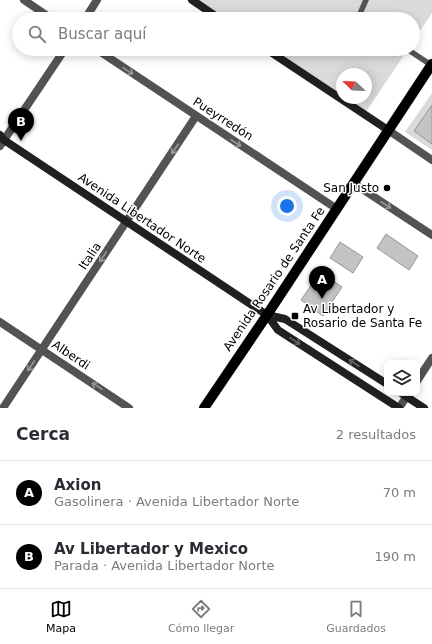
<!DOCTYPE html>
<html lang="es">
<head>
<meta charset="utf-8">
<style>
	:root { --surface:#fff; --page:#f2f2f3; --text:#2b2b33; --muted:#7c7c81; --line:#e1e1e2; --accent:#000 }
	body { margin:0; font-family:"DejaVu Sans",sans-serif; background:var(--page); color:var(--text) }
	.controls { position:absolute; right:12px; bottom:12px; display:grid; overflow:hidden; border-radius:8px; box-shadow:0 2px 10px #0003 }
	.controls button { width:36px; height:36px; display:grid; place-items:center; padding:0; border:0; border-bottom:1px solid var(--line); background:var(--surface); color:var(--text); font:20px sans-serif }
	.compass { position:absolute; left:336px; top:68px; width:36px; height:36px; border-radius:50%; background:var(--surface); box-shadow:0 2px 10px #0003; rotate:293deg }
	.you { position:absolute; left:287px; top:206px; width:14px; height:14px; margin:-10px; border:3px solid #fff; border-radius:50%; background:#1a73e8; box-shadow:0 0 0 6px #1a73e833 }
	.badge { display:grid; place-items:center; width:26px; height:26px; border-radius:50%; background:var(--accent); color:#fff; font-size:13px; font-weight:700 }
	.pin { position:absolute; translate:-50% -33px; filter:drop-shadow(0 1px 2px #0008) }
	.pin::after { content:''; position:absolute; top:21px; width:14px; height:12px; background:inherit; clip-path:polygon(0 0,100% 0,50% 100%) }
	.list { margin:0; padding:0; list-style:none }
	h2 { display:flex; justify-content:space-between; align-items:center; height:52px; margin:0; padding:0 16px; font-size:17px }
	h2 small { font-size:13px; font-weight:400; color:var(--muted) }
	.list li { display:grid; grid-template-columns:26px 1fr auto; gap:12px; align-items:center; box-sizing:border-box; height:64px; padding:0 16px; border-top:1px solid var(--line) }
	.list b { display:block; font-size:15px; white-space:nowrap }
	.list p { margin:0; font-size:13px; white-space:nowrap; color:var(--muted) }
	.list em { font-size:13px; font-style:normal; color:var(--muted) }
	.icon { flex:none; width:22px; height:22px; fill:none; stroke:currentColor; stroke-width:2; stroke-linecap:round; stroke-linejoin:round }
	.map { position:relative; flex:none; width:432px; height:408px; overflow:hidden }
	.search { position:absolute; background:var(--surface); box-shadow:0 2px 10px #0003; left:12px; right:12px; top:12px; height:44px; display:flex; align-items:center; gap:10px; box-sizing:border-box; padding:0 14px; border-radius:22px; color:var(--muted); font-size:15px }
	.sheet { height:180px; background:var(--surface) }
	nav { display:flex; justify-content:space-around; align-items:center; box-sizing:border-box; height:56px; border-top:1px solid var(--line); background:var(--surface); font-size:11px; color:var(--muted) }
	nav a { display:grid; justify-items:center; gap:2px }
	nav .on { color:var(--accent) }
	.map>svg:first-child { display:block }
	.green { fill:#dadada }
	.building { fill:#c3c3c3; stroke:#979797 }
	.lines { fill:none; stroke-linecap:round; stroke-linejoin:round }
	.primary-casing { stroke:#dbdbdb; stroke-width:11 }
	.lane { stroke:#535353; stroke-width:5.5 }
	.street { stroke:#535353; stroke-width:8 }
	.secondary { stroke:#202020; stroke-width:8 }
	.primary { stroke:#000; stroke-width:10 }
	.oneway { stroke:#989898 }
	.oneway2 { stroke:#636363 }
	.poi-dot { fill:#000; stroke:#fff; stroke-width:1.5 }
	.labels { text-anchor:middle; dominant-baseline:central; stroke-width:3; stroke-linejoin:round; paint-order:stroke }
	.street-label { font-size:12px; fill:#000; stroke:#fff }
	.poi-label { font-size:12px; fill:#000; stroke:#fff; text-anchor:end }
</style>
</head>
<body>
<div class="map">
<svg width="432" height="408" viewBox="0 0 432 408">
	<rect width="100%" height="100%" fill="#fff"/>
	<path class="green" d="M 199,0 L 432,0 L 432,13 L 413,41 L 413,19 L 227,19 Z
		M 272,49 L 408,49 L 366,112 L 345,98 L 366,98 L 366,74 L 342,74 L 342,96 Z
		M 432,93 L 432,150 L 405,132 Z"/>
	<path class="building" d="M 432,105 L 432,144 L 414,131 Z
		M 386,234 L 418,256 L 409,270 L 377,248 Z
		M 340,242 L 363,257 L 353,273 L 330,258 Z
		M 320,272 L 342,287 L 323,316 L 301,300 Z"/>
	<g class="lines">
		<defs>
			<path id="primary" d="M 204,408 L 267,315 L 432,64"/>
		</defs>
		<use href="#primary" class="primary-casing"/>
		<path class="lane" d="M 360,19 L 358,18 L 366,0
			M 407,49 L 431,65"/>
		<path class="street" d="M 24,0 L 52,19
			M 85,19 L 97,0
			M 96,49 L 337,209
			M 388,130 L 432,160
			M 0,146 L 65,49
			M 353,183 L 432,235
			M 0,322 L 129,408
			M 417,381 L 432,358
			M 3,408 L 196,116
			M 399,408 L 409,393"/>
		<path class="secondary" d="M 192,0 L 220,19
			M 266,49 L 388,130
			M 0,135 L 4,140 L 267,315 L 278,330 L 399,408
			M 267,315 L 285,319 L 387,384
			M 401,393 L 424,408"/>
		<use href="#primary" class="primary"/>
	</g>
	<defs><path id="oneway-shaft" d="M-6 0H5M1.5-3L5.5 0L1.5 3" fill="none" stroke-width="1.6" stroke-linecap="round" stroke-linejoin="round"/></defs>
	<g class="oneway">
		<use href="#oneway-shaft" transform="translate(128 71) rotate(34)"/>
		<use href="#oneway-shaft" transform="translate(236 143) rotate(33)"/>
		<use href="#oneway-shaft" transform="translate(175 149) rotate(123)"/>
		<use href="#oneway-shaft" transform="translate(386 205) rotate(33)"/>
		<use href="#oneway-shaft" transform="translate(103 257) rotate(124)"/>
		<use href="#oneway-shaft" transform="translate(31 366) rotate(123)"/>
		<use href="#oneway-shaft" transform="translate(97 386) rotate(-146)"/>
	</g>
	<g class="oneway2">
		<use href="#oneway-shaft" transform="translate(295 341) rotate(33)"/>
		<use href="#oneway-shaft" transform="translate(354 363) rotate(-147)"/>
	</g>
	<g class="poi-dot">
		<circle cx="387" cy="188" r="4"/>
		<rect x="291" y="312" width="8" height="8" rx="2"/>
	</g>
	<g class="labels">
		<g class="street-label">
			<text transform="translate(223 119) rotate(33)">Pueyrredón</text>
			<text transform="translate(142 218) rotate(34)">Avenida Libertador Norte</text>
			<text transform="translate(90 256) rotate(-56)">Italia</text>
			<text transform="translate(274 279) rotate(-56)">Avenida Rosario de Santa Fe</text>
			<text transform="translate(71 355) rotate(34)">Alberdi</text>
		</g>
		<g class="poi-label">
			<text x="379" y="188">San Justo</text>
			<text x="303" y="309" text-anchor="start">Av Libertador y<tspan x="303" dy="14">Rosario de Santa Fe</tspan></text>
		</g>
	</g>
</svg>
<div class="controls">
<button><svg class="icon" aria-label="layers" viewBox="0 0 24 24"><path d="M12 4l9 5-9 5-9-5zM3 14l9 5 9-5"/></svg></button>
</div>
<svg class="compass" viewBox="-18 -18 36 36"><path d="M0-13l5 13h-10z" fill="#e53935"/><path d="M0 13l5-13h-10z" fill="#7c7c81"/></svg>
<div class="you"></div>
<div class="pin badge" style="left:322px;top:299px">A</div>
<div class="pin badge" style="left:21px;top:141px">B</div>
<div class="search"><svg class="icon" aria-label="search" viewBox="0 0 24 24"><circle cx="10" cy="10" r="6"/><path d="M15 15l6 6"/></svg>Buscar aquí</div>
</div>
<section class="sheet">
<h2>Cerca<small>2 resultados</small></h2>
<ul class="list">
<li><span class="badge">A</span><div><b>Axion</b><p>Gasolinera · Avenida Libertador Norte</p></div><em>70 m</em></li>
<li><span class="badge">B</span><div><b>Av Libertador y Mexico</b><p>Parada · Avenida Libertador Norte</p></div><em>190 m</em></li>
</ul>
</section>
<nav>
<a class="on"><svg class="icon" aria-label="map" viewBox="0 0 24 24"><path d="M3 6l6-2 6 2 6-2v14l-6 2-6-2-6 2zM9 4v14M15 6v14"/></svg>Mapa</a>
<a><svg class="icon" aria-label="directions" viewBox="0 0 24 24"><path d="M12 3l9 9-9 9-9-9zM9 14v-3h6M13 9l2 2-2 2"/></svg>Cómo llegar</a>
<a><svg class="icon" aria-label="saved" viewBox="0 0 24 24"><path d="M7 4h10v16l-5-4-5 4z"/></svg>Guardados</a>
</nav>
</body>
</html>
